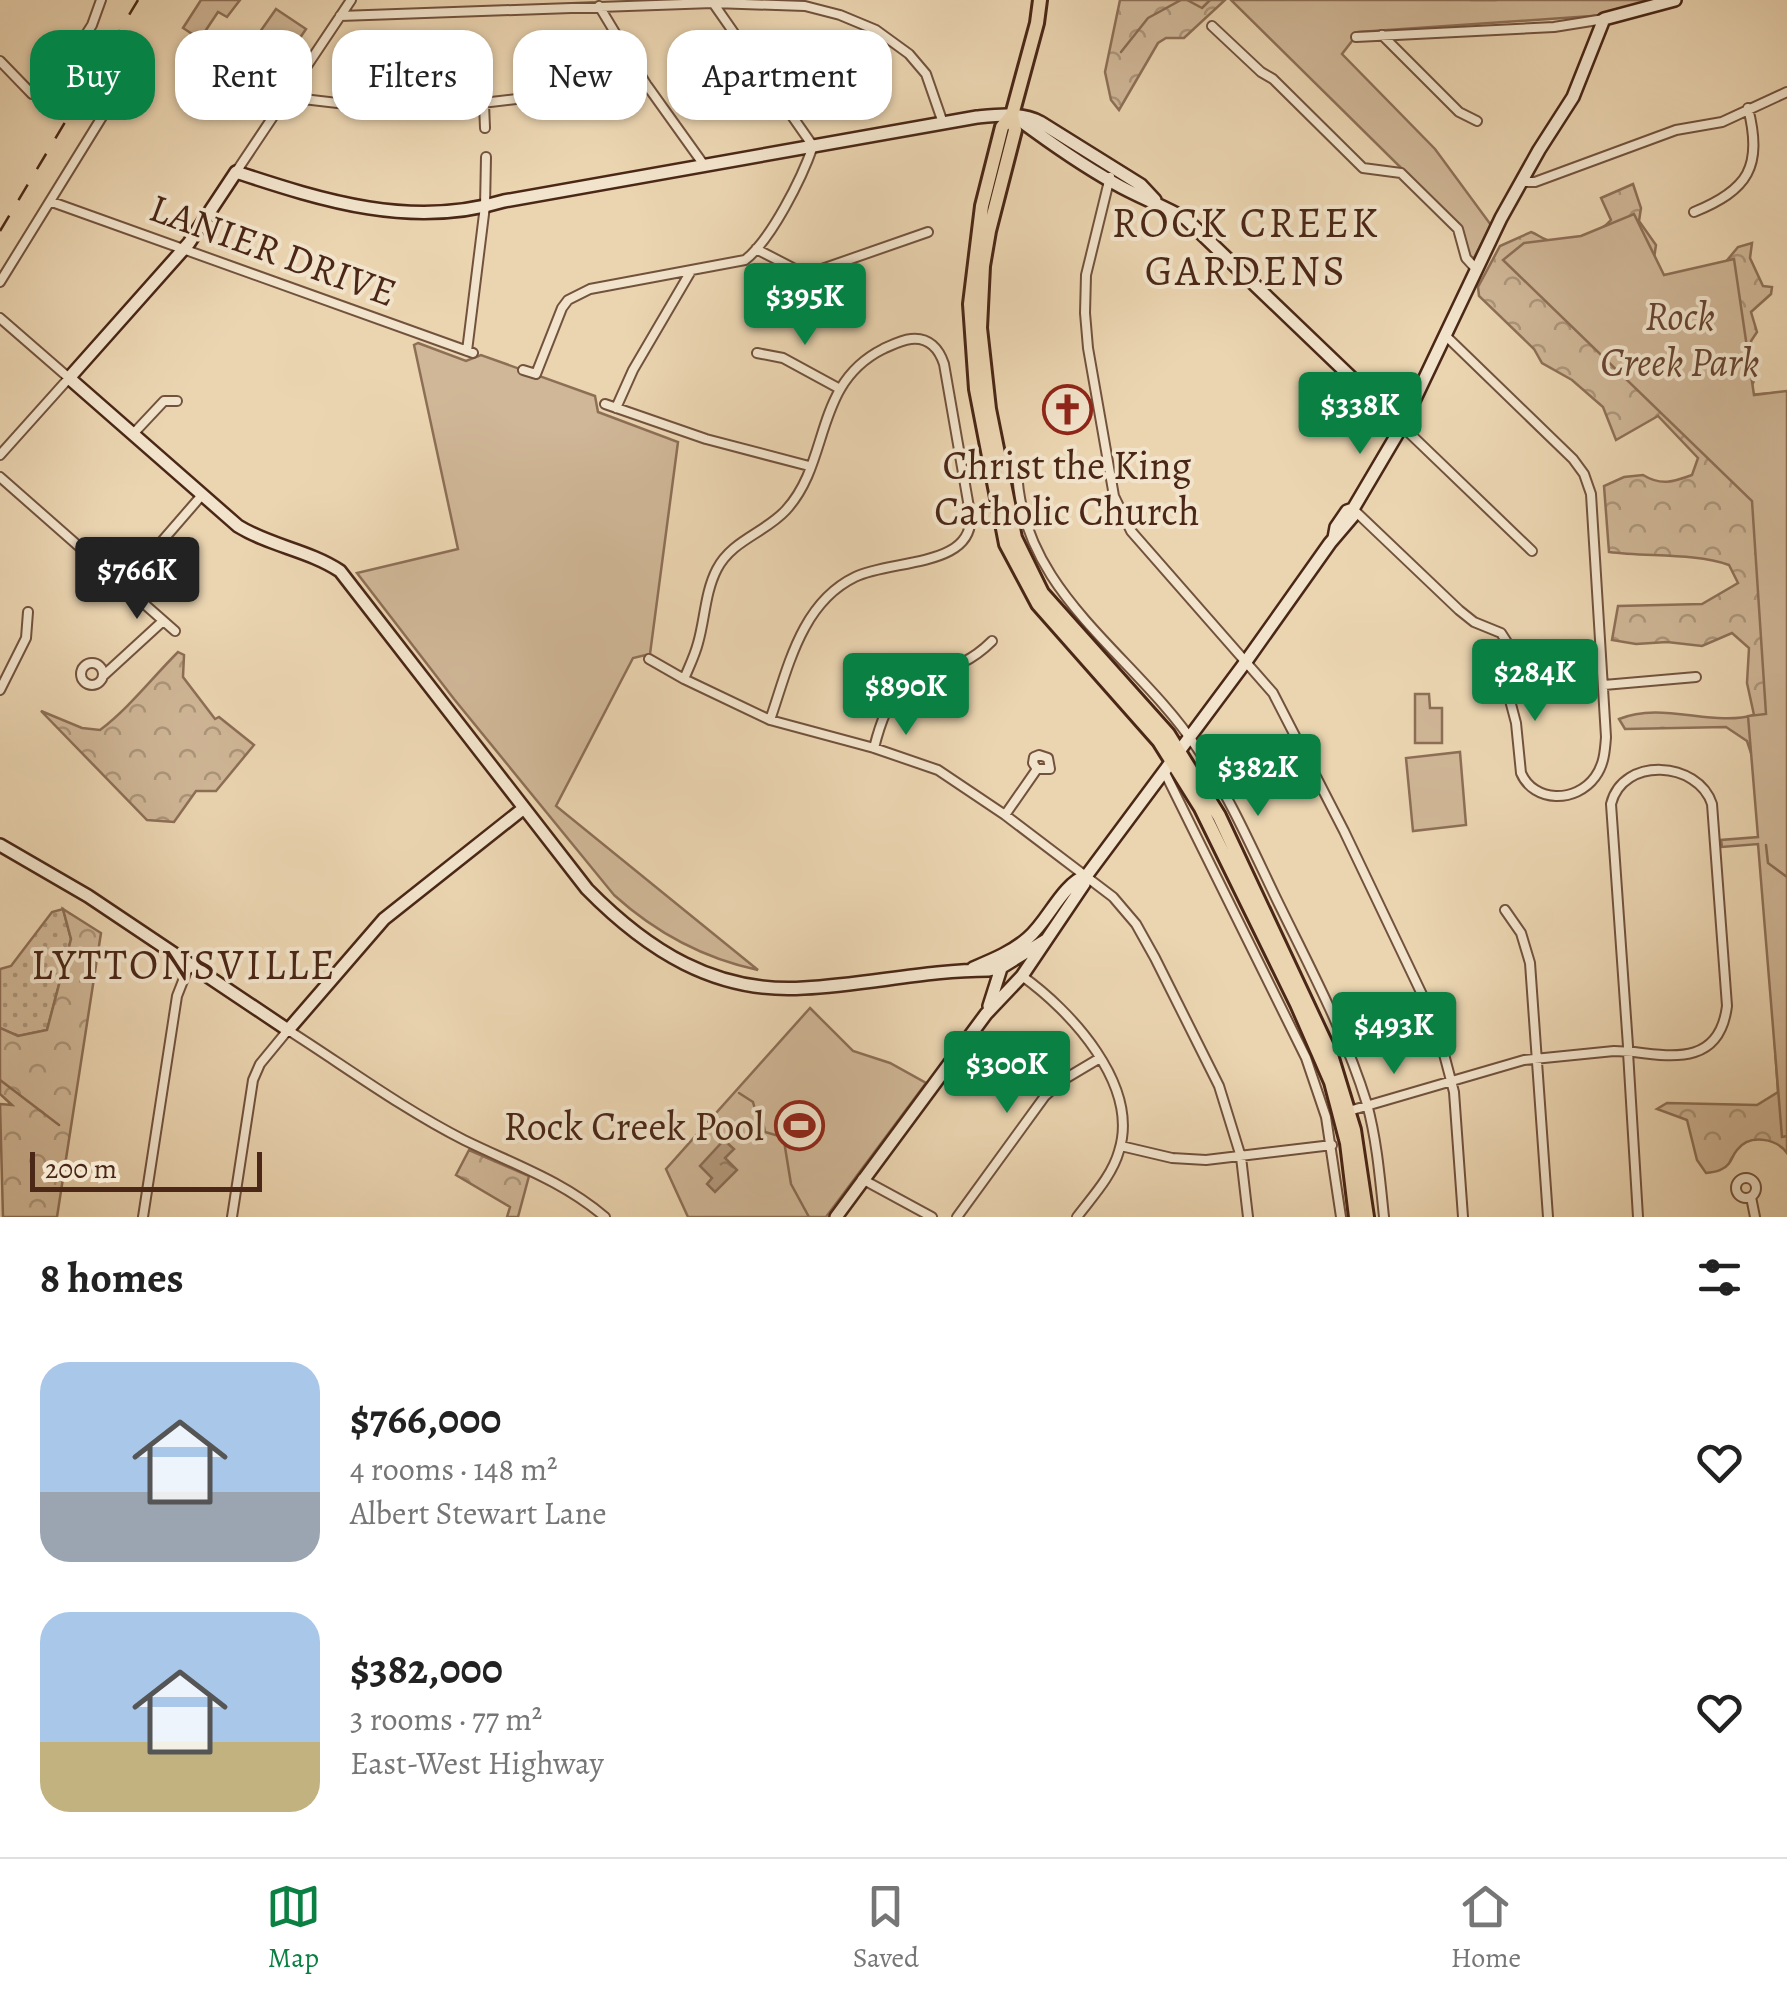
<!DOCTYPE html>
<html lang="en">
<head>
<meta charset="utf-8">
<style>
	body { margin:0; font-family:Alegreya,serif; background:#f2f2f2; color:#222; height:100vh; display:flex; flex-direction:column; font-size:38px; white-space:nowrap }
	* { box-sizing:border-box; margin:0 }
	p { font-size:32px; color:#767676 }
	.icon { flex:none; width:55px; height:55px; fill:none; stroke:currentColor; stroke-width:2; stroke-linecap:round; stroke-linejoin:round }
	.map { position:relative; height:1217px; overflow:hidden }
	.drawer { display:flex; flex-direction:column; background:#fff; flex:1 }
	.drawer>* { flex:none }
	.top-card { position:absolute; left:30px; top:30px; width:1000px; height:90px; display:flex; gap:20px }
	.scale { position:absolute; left:30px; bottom:25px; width:232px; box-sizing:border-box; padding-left:10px; border:5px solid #4a2716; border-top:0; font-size:28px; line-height:35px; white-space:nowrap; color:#4a2716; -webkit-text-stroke:8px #f2e4cc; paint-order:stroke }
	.price { position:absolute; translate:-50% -85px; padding:0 22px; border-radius:10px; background:#0b8043; color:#fff; font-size:32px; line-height:65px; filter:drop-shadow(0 2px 5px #0008) }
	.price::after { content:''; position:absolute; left:50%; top:60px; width:30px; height:22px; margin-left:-15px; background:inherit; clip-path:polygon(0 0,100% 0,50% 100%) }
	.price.selected { background:#222; color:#fff }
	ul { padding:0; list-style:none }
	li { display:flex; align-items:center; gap:30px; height:250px; padding:0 40px }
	li span { display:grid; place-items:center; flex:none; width:280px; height:200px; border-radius:30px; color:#555 }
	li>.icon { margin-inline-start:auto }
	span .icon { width:120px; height:120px; fill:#fffc; stroke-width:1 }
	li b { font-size:42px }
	h2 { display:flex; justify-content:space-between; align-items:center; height:120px; padding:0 40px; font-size:42px }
	.tag { padding:0 35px; border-radius:30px; background:#fff; box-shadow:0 2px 8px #0004; font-size:35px; line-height:90px }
	.tag.selected { background:#0b8043; color:#fff }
	.dock { display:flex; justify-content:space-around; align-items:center; height:140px; border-top:2px solid #e0e0e0; background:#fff; font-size:28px; color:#767676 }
	.dock a { display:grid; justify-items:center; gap:5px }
	.dock .selected { color:#0b8043 }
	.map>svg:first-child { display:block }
</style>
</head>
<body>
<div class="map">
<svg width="1787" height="1217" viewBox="0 0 1787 1217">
	<defs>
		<pattern id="grass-dots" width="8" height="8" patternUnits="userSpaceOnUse" patternTransform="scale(2.5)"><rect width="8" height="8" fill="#d0b797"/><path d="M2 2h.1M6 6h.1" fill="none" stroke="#ab957a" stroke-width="1.8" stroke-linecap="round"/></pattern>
		<pattern id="forest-crowns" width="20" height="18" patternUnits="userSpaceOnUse" patternTransform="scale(2.5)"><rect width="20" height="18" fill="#d0b797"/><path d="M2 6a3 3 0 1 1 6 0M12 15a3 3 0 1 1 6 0" fill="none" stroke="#ab957a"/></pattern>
		<pattern id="water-ripples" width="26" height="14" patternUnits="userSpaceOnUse" patternTransform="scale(2.5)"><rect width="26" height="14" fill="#b49a7c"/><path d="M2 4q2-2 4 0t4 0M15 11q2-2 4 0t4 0" fill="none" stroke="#947e65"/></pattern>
	</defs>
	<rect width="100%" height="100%" fill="#ebd5b1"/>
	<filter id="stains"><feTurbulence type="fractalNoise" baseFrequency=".002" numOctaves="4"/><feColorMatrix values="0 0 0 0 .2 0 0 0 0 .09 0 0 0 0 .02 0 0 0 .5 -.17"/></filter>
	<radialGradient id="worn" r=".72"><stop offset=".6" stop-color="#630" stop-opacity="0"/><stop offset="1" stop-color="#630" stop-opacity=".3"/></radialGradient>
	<!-- grass -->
	<path fill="url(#grass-dots)" stroke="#8d6f56" stroke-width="2.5" d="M63,909L71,939L47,1030L18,1036L0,1028V969L11,966L52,912Z"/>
	<!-- forest -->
	<path fill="url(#forest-crowns)" stroke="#8d6f56" stroke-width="2.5" d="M1120,0H1225L1184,38H1166L1158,43L1119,110L1111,100L1105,72Z
		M1633,184L1641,208L1639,221L1656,245L1651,278L1724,264L1738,247L1752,243L1750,258L1763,286L1772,287L1771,294L1751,312L1757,332L1751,341L1755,379L1747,395L1787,392V1153C1777,1139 1750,1133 1737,1150C1731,1157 1732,1164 1722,1169C1717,1172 1712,1172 1706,1173L1697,1160L1687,1120L1657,1109L1667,1103L1757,1105L1778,1092L1757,771L1747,741L1726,727L1625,729L1619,719C1662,701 1712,727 1754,715L1747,683L1749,648L1732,633L1702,646L1667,642L1636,644L1612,640L1618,606L1702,604L1738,583L1729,565C1695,553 1647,557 1609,552L1604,486L1624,477L1643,475C1661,486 1673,482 1692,475L1698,458L1658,416L1616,440L1603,407L1572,380L1542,363L1534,349L1479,296L1478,287L1500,246L1531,232C1537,234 1541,238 1547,240C1564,248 1600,233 1611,220L1601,198Z
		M178,652L184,655L183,677L215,719L219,717L254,745L216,791H196L174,822L147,820L41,711L82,728L100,730C129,708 152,678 178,652Z
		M63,909L101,933L57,1217H3L0,1104L12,1105L0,1094V1028L18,1036L47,1030L71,939Z
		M469,1150L529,1176L518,1217H507L510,1207L456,1175Z"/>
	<!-- park -->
	<path fill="#d0b797" stroke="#8d6f56" stroke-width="2.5" d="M201,0H240L227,17L218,12L200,39L183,28Z
		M1231,0H1656L1606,15L1359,32L1342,54L1435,149L1491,225L1474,258L1470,257L1462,228Z
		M276,9L306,29L278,70L248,49Z
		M1634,214L1664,275L1734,259L1754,395L1787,391V1136L1782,1137L1758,844L1722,847L1721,840L1758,837L1748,716L1766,714L1752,501L1503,260L1524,243L1581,236Z
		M418,343L466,361L481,355L595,396L598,412L678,442L650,654L633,658L556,806L758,970C702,958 656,933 614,895L454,699L357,573L458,549L414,345Z
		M1415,694H1429L1430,708H1442V743H1415Z
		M1460,752L1466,825L1413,831L1406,758Z
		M810,1008L853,1051L890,1063L926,1083L826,1217H688L666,1169Z"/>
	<!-- water -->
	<path fill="url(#water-ripples)" stroke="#8a6c53" stroke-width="2.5" d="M724,1140L734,1149L725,1158L737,1170L715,1192L707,1184L712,1178L700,1166Z"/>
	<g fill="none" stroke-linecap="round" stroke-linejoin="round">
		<!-- stream -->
		<path stroke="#8a6c53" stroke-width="2.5" d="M1187,0L1202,8L1210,0
			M1471,0H1496
			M1121,52L1148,18L1181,0
			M1766,845L1768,863L1787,877
			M0,1080L59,1125
			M739,1093L753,1102L756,1113L762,1117L765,1132L779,1136L784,1141L791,1184L809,1217"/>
		<defs>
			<path id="street" d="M599,6L646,84L704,165
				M340,16L713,3L805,6L840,15L876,30L909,54L926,74L943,123
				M1212,26L1261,72L1273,79L1363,168L1401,173L1458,229L1466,258L1477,270
				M1382,35L1459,112L1477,121
				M1356,37L1554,27L1604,19
				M0,61L32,94L43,95L50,91L92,25L101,0
				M286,97L389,109H431L646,84
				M484,104L485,128
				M236,172L351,0
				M1110,177L1086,275L1085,313L1088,348L1114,496L1131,531L1273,693L1344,831L1428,1007L1440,1039L1454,1092L1463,1217
				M1521,182H1535L1676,130L1722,122L1787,92
				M52,202L473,353
				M1694,212C1748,190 1763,167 1748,108
				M756,249L797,270H819L928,232
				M0,282L110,104L112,92
				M0,318L69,378L0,455
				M467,351L485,206L486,157
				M757,353L783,358L840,389
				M523,370L536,374L562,308L568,300L590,289L745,260C771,240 802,178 813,146L711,0
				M605,404L706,439L809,466
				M616,408L633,370L691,271
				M1402,426L1532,551
				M133,434L164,401H177
				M1017,467C1019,592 1134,653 1197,748C1228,794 1251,846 1275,896C1308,964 1345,1032 1367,1104C1377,1141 1380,1179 1384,1217
				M0,477L175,631
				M1353,509L1459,610L1474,622L1501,633L1510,647L1511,662L1507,689L1516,723L1521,773C1534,803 1576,803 1595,777C1604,765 1605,751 1606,737L1591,494L1584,474L1573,459L1446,336
				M124,585L202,495
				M649,659L684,679L770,720L874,748L938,770L1005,815L1113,897L1136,924L1155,958L1219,1086L1241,1157L1248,1217
				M81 674a11 11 0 1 1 22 0a11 11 0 1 1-22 0Z
				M103,676L163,621
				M684,679C689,667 695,655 698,643C705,619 705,592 717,569C732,540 765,533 786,510C831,461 813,384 883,349C892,345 901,340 911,339C929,337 939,349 944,364L970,513C977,568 891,559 855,577C801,603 788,668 770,720
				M1604,685L1696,677
				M0,690L26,638L28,612
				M874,748C900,643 937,696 992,641
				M1164,771L1306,1058L1326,1117L1341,1217
				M1005,815L1037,769H1050L1048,758L1039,755L1034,757L1033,763L1037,769
				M1505,910L1521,933L1530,963L1548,1217
				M1022,976C1070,1010 1140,1085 1119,1151C1112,1176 1092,1197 1077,1217
				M1349,1111L1524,1060L1614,1051L1634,1052C1678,1058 1720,1062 1727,1006L1712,804C1698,761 1623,756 1611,804L1628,1046V1052L1638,1217
				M1121,1146L1172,1158L1206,1160L1332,1145
				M1736 1188a10 10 0 1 1 20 0a10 10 0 1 1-20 0Z
				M862,1179L932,1217
				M1751,1197L1755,1217
				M143,1217L177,996L190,963
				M232,1217L253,1080L260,1064L288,1030C346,1067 403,1109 464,1140C515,1165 561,1180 605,1217
				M957,1217L1045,1096L1063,1080L1100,1058"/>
			<path id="secondary" d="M1014,116C1046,140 1080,164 1114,183C1138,197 1162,205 1186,219L1402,426
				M1334,538L1336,527L1347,511L1353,509
				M0,845L88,896L288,1030L384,919L524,808
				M1046,940L1002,967L989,970C927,970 866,985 804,988C715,994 647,950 587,889L340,571C308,550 270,546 238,526L69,378L189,243L236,172C324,201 412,229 504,201L977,117C997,115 1021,112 1040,122L1141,185L1155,200
				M973,968C992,960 1012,952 1028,938C1049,920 1061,885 1087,875
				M989,1006L1003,962
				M836,1217L986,1014L1022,976L1084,884L1087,875L1247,660L1330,543L1353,516V509L1402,426L1501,218L1539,150L1573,97L1604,19L1675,0"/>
			<path id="primary" d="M1040,0L1037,23L1012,115L1015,130L989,231L983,266L980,328L989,409L1015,538L1042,593L1168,734L1219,816L1331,1055L1354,1130L1367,1217
				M1012,115L1002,127L982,206L970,304L976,389L1006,544L1038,604L1159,741L1201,808L1297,1004L1331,1082L1347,1143L1356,1217"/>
		</defs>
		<!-- street casing -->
		<use href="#street" stroke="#72523d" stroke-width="12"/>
		<!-- secondary casing -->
		<use href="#secondary" stroke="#4a2716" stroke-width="16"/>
		<!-- primary casing -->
		<use href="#primary" stroke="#4a2716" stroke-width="18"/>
		<!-- street -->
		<use href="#street" stroke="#f2e4cc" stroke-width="8"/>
		<!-- secondary -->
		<use href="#secondary" stroke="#f2e4cc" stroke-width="11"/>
		<!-- primary -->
		<use href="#primary" stroke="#ebd5b1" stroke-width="12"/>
		<!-- rail -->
		<path stroke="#4a2716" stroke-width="2.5" stroke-dasharray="18 18" stroke-linecap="butt" d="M0,231L138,0"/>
		<defs>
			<path id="street-bridge" d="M84,49L112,92"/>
		</defs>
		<!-- street-bridge casing -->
		<use href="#street-bridge" stroke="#72523d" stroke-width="12" stroke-linecap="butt"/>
		<!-- street-bridge -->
		<use href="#street-bridge" stroke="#f2e4cc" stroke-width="8"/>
	</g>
	<!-- icons -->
	<defs>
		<symbol id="church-ring" viewBox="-11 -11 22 22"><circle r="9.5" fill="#f2e4cc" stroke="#8f2418" stroke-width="1.5"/><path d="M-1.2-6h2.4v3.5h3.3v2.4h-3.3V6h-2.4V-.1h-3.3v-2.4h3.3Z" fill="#8f2418"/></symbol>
		<symbol id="stadium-ring" viewBox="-11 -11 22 22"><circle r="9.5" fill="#f2e4cc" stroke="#8f2418" stroke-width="1.5"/><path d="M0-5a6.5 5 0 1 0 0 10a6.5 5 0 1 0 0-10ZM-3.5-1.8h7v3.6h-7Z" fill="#8f2418"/></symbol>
	</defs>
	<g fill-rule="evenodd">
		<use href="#church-ring" x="1040" y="382" width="55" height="55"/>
		<use href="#stadium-ring" x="772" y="1098" width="55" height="55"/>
	</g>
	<g text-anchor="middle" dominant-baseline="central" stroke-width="8" stroke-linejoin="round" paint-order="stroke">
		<!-- street labels -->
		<g font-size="40" fill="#4a2716" stroke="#f2e4cc">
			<text transform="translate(273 250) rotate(20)">LANIER DRIVE</text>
		</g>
		<!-- park labels -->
		<g font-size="40" font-style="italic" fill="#654430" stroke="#f2e4cc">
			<text x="1680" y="316">Rock<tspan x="1680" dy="46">Creek Park</tspan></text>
		</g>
		<!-- poi labels -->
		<g font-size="40" fill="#4a2716" stroke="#f2e4cc">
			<text x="1067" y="465">Christ the King<tspan x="1067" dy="46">Catholic Church</tspan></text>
			<text x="764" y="1126" text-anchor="end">Rock Creek Pool</text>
		</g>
		<!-- neighbourhood labels -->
		<g font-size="42" letter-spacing="2.5" fill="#4a2716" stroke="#f2e4cc">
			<text x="1246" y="222">ROCK CREEK<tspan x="1246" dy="48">GARDENS</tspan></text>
			<text x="184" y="964">LYTTONSVILLE</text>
		</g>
	</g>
	<rect width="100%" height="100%" filter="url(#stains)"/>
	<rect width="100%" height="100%" fill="url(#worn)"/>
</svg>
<div class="scale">200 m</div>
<b class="price" style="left:805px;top:348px">$395K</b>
<b class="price" style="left:1360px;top:457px">$338K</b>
<b class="price selected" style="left:137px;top:622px">$766K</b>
<b class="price" style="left:1535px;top:724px">$284K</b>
<b class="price" style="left:906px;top:738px">$890K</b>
<b class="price" style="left:1258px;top:819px">$382K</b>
<b class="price" style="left:1394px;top:1077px">$493K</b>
<b class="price" style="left:1007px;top:1116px">$300K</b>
<div class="top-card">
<a class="tag selected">Buy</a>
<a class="tag">Rent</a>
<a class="tag">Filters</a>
<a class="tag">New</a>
<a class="tag">Apartment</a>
</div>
</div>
<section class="drawer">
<h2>8 homes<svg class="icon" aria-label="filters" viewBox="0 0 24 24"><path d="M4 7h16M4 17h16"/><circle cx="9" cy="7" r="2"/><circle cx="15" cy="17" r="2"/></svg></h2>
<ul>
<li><span style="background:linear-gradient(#a9c7e8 65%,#9aa5b1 0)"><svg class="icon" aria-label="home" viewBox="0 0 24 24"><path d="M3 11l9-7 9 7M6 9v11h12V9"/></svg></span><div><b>$766,000</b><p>4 rooms · 148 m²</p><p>Albert Stewart Lane</p></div><svg class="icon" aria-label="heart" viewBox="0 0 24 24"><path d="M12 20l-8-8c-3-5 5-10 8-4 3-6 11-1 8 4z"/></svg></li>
<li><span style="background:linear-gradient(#a9c7e8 65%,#c2b280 0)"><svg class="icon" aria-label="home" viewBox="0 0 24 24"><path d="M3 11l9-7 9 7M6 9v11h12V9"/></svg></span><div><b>$382,000</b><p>3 rooms · 77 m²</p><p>East-West Highway</p></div><svg class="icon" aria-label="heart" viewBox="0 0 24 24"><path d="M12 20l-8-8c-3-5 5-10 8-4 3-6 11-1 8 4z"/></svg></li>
</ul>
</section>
<nav class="dock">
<a class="selected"><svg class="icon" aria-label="map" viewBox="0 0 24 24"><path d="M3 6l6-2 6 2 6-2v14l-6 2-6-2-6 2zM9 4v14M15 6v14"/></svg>Map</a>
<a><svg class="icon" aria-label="saved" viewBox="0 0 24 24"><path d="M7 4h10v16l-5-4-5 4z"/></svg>Saved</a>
<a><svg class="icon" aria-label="home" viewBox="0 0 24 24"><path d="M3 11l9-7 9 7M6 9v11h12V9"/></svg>Home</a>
</nav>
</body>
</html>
